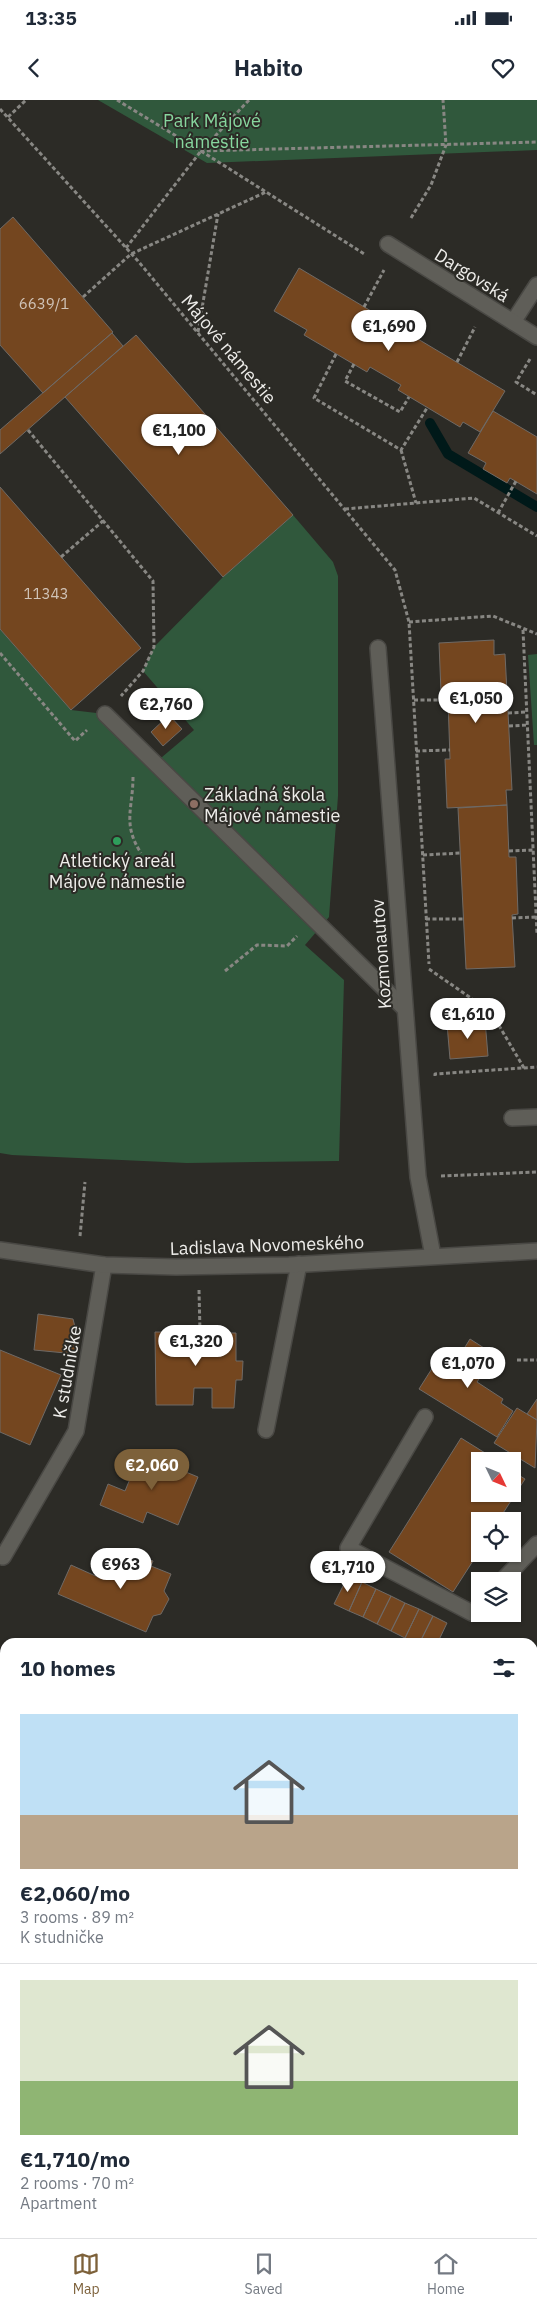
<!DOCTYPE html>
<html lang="en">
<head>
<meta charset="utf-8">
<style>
	body { margin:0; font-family:"IBM Plex Sans",sans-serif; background:#f2f2f3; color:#1f2937; height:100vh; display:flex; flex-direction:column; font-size:19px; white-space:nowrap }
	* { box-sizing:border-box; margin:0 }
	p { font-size:16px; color:#747a83 }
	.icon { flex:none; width:28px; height:28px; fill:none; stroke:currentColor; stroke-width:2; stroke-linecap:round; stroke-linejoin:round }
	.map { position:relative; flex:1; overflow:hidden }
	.drawer { position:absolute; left:0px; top:1538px; width:538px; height:601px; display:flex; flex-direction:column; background:#fff; border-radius:15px 15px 0 0; box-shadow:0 1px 4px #0004 }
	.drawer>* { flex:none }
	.needle { width:32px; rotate:133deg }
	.fabs { position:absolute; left:471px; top:1352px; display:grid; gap:10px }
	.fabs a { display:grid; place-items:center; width:50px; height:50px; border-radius:0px; background:#fff; box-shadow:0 1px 4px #0004; font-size:25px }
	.price { position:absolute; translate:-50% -42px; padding:0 11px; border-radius:18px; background:#fff; color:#222; font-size:16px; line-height:32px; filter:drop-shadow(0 1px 2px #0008) }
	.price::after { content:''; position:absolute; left:50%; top:30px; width:15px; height:11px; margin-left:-8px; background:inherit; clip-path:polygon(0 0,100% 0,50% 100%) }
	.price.active { background:#7d613a; color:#fff }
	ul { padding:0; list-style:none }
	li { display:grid; align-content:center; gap:10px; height:265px; padding:0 20px }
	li+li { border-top:1px solid #e0e1e3 }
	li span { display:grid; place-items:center; height:155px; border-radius:0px; color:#555 }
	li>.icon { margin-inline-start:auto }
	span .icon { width:90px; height:90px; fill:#fffc; stroke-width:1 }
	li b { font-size:21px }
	h2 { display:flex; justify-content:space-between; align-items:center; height:60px; padding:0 20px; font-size:21px }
	.status { display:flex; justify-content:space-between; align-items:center; height:35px; padding:0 25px; background:#fff; direction:ltr }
	.status svg { height:14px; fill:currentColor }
	header { display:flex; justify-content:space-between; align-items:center; height:65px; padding:0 20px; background:#fff; font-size:22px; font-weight:800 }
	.dock { display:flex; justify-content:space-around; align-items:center; height:70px; border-top:1px solid #e0e1e3; background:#fff; font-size:14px; color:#747a83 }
	.dock a { display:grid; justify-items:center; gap:2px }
	.dock .active { color:#7d613a }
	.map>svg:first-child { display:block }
</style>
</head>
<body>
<div class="status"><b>13:35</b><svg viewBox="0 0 49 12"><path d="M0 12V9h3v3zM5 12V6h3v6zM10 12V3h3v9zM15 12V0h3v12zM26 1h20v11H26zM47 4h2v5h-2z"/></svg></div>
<header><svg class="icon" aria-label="back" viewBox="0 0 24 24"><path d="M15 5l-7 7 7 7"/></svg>Habito<svg class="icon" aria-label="heart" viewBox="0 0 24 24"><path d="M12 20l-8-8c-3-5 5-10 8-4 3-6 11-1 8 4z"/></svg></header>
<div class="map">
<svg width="537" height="2138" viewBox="0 0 537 2138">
	<rect width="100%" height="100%" fill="#2c2b26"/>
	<!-- green -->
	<path fill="#30583c" d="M98,0H537V50L207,63Z
		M293,415L333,462L338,476V696L329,817L305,845L344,880L339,1061L187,1063L12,1055L0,1053V529L71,610L105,614L155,663L194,630L143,571L154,547L223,477Z
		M537,554V645H534L528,555Z"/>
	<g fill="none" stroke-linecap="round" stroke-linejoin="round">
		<!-- stream -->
		<path stroke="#001919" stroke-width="10" d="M430,323L448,354L537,407
			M532,1573L537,1567
			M349,2134V2138"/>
	</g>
	<!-- building -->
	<path fill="#74461f" stroke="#6f6a66" d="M13,117L113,232L43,293L0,245V129Z
		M299,168L505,291L480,332L463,322L460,327L398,290L401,285L370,267L367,272L304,235L307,230L274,211Z
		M112,233L123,246L0,354V330Z
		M136,235L293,415L223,477L65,297Z
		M493,311L537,337V394L510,378L507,383L483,369L486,363L468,353Z
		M0,387L141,548L71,610L0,529Z
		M494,540V555L505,554L512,690H506L507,705L447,708L445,659H450L448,600L447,592H441L439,543Z
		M169,615L182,629L163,646L151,632Z
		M507,705L509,757H516L518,814L512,815L515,867L466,869L458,708Z
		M485,920L488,956L450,959L447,924Z
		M38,1214L73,1219L77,1235L76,1254L34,1250Z
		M155,1232L236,1233V1261H243L242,1280H236L234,1308H212V1288H194L193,1305H156Z
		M470,1239L495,1255L477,1282L503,1299L501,1303L513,1311L497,1337L419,1289L438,1259L452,1268Z
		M0,1250L61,1275L30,1345L0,1332Z
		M537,1299V1320L527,1314Z
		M517,1308L537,1320L535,1368L494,1343Z
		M461,1338L498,1361H480V1394H512V1371L525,1379L498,1421H480V1450L453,1492L389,1452Z
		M137,1352L198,1377L178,1425L147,1412L143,1423L100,1405L108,1384L125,1391L132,1374L128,1373Z
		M112,1449L133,1458L135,1454L153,1461L151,1466L171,1474L164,1491L169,1499L161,1514L153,1516L146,1532L58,1494L71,1465L100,1478Z
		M348,1476L362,1482L349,1511L334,1504Z
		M362,1482L376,1489L363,1517L349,1511Z
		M376,1489L391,1496L377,1524L363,1517Z
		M391,1496L405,1503L391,1531L377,1524Z
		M405,1503L419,1509L405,1538L391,1531Z
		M419,1509L433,1516L420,1542H415L405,1538Z
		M433,1516L447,1523L438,1542H420Z
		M203,2134H285V2138H203Z"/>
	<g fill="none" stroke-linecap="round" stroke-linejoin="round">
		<defs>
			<path id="lane" d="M513,222L537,185
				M105,614L403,907
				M512,1018L537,1017
				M425,1317L348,1448L472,1513L480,1505
				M266,1330L299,1164
				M502,1481L537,1444
				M532,1911L537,1910"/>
			<path id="street" d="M388,144L537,237
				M378,548L418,1077L433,1156
				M3,1457L76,1331L104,1165
				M532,1794L537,1784
				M532,2119L537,2120
				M482,2138L483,2134"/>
			<path id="secondary" d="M0,1150L104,1165L176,1167L289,1165L537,1151"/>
		</defs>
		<!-- lane casing -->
		<use href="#lane" stroke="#494844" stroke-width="18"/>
		<!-- street casing -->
		<use href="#street" stroke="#494844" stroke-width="18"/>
		<!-- secondary casing -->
		<use href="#secondary" stroke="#494844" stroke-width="18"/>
		<!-- path -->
		<path stroke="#888783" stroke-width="3" stroke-dasharray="4 2.5" stroke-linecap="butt" d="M117,0L201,51L537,42
			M0,9L138,161L395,470L409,522L429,864
			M8,17L26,0
			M201,51L366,155
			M411,118L431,85L446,45L443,0
			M126,148L201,51L249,0
			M83,197L131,154L266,92
			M364,207L384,170
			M198,232L218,114
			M336,254L314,298L401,350L427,308
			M530,259L516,282L537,295
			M457,262L475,227
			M354,264L345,281L400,312L409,297
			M28,330L153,481L154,547L143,571L121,596
			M401,350L416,403
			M345,409L474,398L537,436
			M498,413L516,381
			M61,457L103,421
			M409,522L493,516L537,534
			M523,530L537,834
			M0,553L75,641L87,630
			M414,600H448
			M508,613L527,612
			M509,626L527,625
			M416,651L450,650
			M133,677C133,708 122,724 141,753
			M509,751L533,750
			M423,755L461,753
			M512,818L536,817
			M426,819H464
			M429,869L491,912L524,968
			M225,871L257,845L287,846L297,836
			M435,976V974L537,967
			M441,1076L537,1072
			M80,1136L85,1082
			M199,1190L200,1232
			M517,1260H537
			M292,2134V2138"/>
		<!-- lane -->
		<use href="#lane" stroke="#5f5e58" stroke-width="15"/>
		<!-- street -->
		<use href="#street" stroke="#5f5e58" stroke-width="15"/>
		<!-- secondary -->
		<use href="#secondary" stroke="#5f5e58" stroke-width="15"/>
	</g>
	<!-- markers -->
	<circle fill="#8d6e63" stroke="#2c2b26" stroke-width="2" cx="194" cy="704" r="5"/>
	<circle fill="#2e9e5b" stroke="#2c2b26" stroke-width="2" cx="117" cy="741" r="5"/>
	<g text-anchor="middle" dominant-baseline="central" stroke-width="4" stroke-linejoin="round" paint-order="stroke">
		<!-- number labels -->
		<g font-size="15" fill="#d0c3b7">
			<text x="44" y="203">6639/1</text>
			<text x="46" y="493">11343</text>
		</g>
		<!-- park labels -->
		<g font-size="18" fill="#87d69e" stroke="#2c2b26">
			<text x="212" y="20">Park Májové<tspan x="212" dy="21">námestie</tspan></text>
		</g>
		<!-- street labels -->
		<g font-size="18" fill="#eeedea" stroke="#2c2b26">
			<text transform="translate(472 175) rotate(32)">Dargovská</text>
			<text transform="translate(229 249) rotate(50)">Májové námestie</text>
			<text transform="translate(381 854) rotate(-94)">Kozmonautov</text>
			<text transform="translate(267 1145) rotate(-2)">Ladislava Novomeského</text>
			<text transform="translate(67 1272) rotate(-80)">K studničke</text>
		</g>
		<!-- poi labels -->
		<g font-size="18" fill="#eeedea" stroke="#2c2b26" text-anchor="start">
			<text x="204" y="694">Základná škola<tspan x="204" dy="21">Májové námestie</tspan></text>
			<text x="117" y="760" text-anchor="middle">Atletický areál<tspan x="117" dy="21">Májové námestie</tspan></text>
		</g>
	</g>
</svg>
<div class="fabs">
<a><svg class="needle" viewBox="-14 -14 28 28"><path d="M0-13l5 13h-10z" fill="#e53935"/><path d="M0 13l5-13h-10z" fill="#747a83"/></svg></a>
<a><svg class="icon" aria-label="locate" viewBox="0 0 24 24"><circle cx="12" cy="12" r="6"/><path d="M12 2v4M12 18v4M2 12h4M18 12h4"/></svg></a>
<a><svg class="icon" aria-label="layers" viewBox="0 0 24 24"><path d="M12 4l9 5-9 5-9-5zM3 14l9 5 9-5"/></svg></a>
</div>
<b class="price" style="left:389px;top:252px">€1,690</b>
<b class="price" style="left:179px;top:356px">€1,100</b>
<b class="price" style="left:476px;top:624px">€1,050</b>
<b class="price" style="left:166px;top:630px">€2,760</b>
<b class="price" style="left:468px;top:940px">€1,610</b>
<b class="price" style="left:196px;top:1267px">€1,320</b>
<b class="price" style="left:468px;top:1289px">€1,070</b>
<b class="price active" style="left:152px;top:1391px">€2,060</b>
<b class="price" style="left:121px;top:1490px">€963</b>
<b class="price" style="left:348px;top:1493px">€1,710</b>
<section class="drawer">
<h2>10 homes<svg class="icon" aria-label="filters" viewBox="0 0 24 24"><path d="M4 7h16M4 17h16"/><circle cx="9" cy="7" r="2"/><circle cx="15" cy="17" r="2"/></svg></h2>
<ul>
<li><span style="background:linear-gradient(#bfe0f5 65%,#b9a48a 0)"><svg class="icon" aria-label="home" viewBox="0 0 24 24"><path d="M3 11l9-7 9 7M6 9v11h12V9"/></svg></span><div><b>€2,060/mo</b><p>3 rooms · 89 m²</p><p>K studničke</p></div></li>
<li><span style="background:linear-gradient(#dfe7d0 65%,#8fb573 0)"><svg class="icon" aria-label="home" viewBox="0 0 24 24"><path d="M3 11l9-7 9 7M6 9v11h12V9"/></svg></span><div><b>€1,710/mo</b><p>2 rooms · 70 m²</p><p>Apartment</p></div></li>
</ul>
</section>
</div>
<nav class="dock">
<a class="active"><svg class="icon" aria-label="map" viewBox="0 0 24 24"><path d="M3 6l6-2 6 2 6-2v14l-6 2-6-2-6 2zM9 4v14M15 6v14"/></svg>Map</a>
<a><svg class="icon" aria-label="saved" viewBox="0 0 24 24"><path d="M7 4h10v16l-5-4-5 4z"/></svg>Saved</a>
<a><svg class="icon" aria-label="home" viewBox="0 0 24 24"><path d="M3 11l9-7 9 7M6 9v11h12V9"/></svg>Home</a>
</nav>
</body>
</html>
